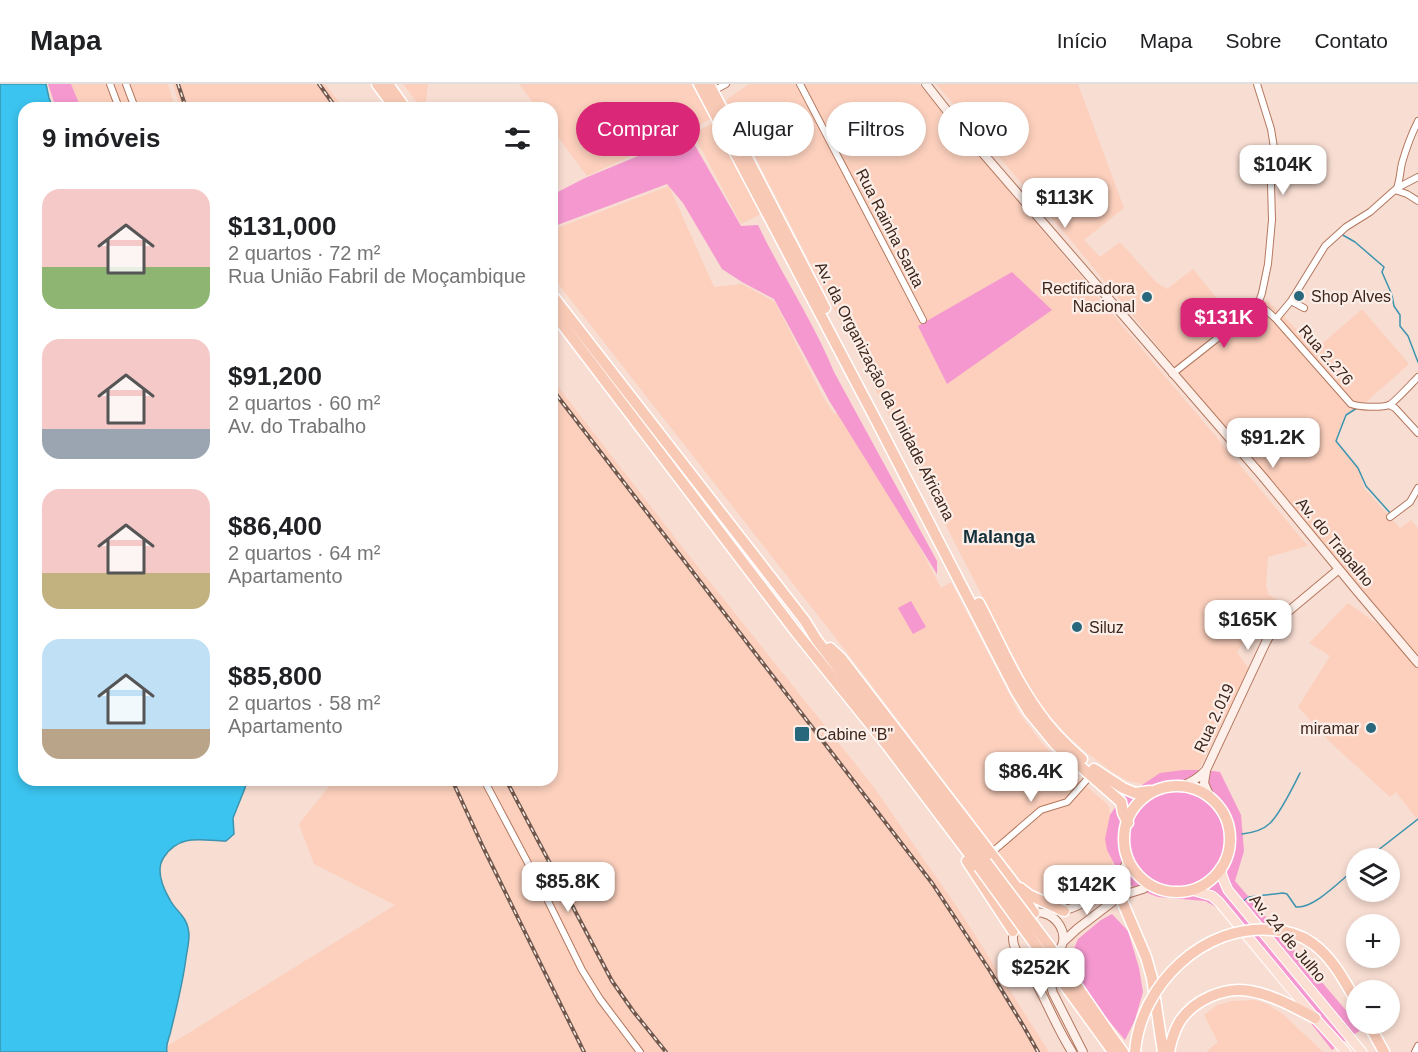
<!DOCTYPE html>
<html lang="pt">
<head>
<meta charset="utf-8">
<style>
	body { margin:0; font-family:Helvetica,sans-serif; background:#f2f2f2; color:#202124; height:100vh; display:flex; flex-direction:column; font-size:22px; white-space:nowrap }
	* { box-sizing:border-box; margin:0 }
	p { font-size:20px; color:#757577 }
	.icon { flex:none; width:33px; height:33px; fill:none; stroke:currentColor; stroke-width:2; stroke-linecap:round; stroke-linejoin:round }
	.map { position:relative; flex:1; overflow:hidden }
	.drawer { position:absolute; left:18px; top:18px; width:540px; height:684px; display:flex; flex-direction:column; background:#fff; border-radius:18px; box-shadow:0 3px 9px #0003 }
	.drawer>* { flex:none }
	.top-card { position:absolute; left:576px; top:18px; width:570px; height:54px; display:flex; gap:12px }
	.tools { position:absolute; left:1346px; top:764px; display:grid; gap:12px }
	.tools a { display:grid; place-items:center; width:54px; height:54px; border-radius:50%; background:#fff; box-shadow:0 3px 9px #0003; font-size:30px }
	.price { position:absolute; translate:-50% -51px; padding:0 14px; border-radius:12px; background:#fff; color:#222; font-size:20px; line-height:39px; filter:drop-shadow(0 2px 3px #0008) }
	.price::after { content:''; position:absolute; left:50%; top:36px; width:18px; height:14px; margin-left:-9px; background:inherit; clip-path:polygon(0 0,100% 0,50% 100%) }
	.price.selected { background:#db2777; color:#fff }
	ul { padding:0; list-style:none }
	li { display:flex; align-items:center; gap:18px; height:150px; padding:0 24px }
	li span { display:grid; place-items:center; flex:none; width:168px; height:120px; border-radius:18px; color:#555 }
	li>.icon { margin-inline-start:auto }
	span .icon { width:72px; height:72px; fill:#fffc; stroke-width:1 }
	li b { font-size:26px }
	h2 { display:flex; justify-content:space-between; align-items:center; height:72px; padding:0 24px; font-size:26px }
	.chip { padding:0 21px; border-radius:27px; background:#fff; box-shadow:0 3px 9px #0003; font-size:21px; line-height:54px }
	.chip.selected { background:#db2777; color:#fff }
	header { display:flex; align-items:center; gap:36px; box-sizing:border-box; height:84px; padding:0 30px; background:#fff; border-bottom:2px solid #e0e0e0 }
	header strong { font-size:28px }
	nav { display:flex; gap:33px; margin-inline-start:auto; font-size:21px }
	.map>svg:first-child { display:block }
</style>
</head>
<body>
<header>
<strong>Mapa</strong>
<nav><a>Início</a><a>Mapa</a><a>Sobre</a><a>Contato</a></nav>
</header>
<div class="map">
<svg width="1418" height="968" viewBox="0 0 1418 968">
	<rect width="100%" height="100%" fill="#f8ddd2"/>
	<!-- built -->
	<path fill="#fcd0bd" d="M71,0H168L175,24H81Z
		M173,0H325L344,24H180Z
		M403,0H428L425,24H421Z
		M519,0H691L711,35L587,92L552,45V24H537Z
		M749,0H919L1308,462L1268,473L1266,501L1269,511L1286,521L1248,551L1237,568L1249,585L1196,691L1142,700L1128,697L1112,688L1086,668L1067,651L1037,618L726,16Z
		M936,0H1078L1124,124L1084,156L1100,173L1120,158L1156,198L1167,205L1193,185L1234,236L1266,216L1280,228L1315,266L1362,225L1409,280L1364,320L1345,330L1335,357L1358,384L1364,404L1400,444L1411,436L1418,444V573L1350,497L1074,160Z
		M714,39L761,130L741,140L693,49Z
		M669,102L714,203L742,200L775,218L823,313L834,330L842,326L912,448L941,504L951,498L1019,629L1042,659L1064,683L1108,721L1118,754L1109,795L1083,814L1065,820L1049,816L1037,810L1021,798L845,566L552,192V146Z
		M552,295L690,473L873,702L959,826L1049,968H167L166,963L395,821L314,780L299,740L334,696H552Z
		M1348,519L1391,550L1418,582V733L1416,734L1396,708L1390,713L1331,659L1298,623L1330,572L1309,559Z
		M1255,916L1267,920L1284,931L1323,968H1206L1218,958L1204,931L1217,921L1232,917Z"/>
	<!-- green -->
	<path fill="#f598d0" d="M48,0H71L81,24H56Z
		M689,51L741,142L758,141C782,191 813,237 834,288L937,477V490L830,318L774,215L742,198L722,185L683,119L667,100L552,143V111L585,94Z
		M1012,188L1052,226L947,300L918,242Z
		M911,517L926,543L913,550L898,524Z
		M1183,686H1205L1220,688L1241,731L1244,767L1235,797L1362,945L1332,966L1222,826L1205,817L1158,813L1134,804L1119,789L1107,766L1105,755L1110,731L1121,715L1160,689Z
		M1052,787L1066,791L1060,813L1046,809Z
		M1112,830L1128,847L1139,884L1143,908L1135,936L1125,956L1098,924L1084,912L1072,885L1073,867L1078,855L1101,836Z"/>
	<!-- water -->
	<path fill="#3bc4ef" stroke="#3c94af" stroke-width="1.5" d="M0,0H46L49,14L53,24H24V696H246L245,704L233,734L234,750L226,757C202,757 180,749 164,773C155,786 163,804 170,816C177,829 188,832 189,851C189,859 187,867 186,874C183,898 177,922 171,946C170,953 165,960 167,968H0Z"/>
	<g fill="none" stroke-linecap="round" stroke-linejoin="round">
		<!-- stream -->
		<path stroke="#3c94af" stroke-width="1.5" d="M1341,150L1355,158L1384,183L1382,188L1392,211L1394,222L1400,231V242L1408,252L1418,278
			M1357,324L1346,331L1336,357L1358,384L1366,402L1391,430
			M1242,750C1250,749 1263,746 1269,740C1279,732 1294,701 1300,689
			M1368,774L1418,735
			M1243,817L1249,813L1283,809L1287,810L1296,823C1314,825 1342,795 1356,784"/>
		<defs>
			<path id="street" d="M110,0L119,24
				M126,0L135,24
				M800,0L923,236
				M711,8L726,0
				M1397,104C1400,96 1400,88 1402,79C1406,65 1411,51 1418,37
				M1395,106L1407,110L1418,117
				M1291,217L1304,224
				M1257,223L1262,209L1268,180L1272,136L1271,100L1275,70L1271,45L1257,0
				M1276,235L1291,217L1325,162L1346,143L1370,128L1397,104L1418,93
				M1172,290L1257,223L1266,226L1276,235L1351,320C1359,323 1381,324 1389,321C1394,319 1413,298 1418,293
				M1389,321L1395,324L1418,349
				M1390,433L1410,418L1418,404
				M484,696L547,815L582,886L600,915L640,968
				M990,770L1041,726L1067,718L1091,691
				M1415,968L1418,962"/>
			<path id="secondary" d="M926,0L955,37L1263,393L1357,507L1418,579
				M1206,687L1204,699L1211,715
				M1182,702C1192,698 1199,694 1206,686L1266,558L1276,540L1284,531L1339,485
				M1059,827C1076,826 1107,806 1118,793C1122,788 1125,782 1128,776
				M1034,829C1037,829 1040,828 1043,829C1057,832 1067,848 1062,861C1059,868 1054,875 1046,877C1014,889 997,839 1034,829Z
				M1064,857L1077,845L1120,812L1143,805L1150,800
				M1023,876C1042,905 1053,938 1072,968
				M1053,883L1050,899L1053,909L1083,968"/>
			<path id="primary" d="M1220,784L1224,797L1228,806L1362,968
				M1192,806L1212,812L1219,818L1315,934L1346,968"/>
			<path id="highway" d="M377,0L395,24
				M388,0L405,24
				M699,0L877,338L1016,607L1029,628L1056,661L1121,718L1123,729L1128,739
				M709,0L825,224
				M552,211L805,537L816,555L986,778
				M552,227L796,548L887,661L979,783
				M979,519C998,555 1014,594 1038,627C1050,645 1066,661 1082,675
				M830,564L841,574L1013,798L1034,829
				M1094,685L1123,704L1135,709L1150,707
				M1124 755a53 53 0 1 1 106 0a53 53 0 1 1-106 0Z
				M967,777L1013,847
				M1020,804L1029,811L1064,827
				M1120,812L1146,873L1152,894L1163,968
				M1368,939L1384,968
				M1112,953L1123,968
				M1106,958L1113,968
				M1169,968C1171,957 1174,947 1180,937C1194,916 1225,902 1250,907C1273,911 1294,923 1315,934"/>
		</defs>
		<!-- street casing -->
		<use href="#street" stroke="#b4785f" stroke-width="8"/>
		<!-- secondary casing -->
		<use href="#secondary" stroke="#b4785f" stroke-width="10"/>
		<!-- primary casing -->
		<use href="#primary" stroke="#fff" stroke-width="11"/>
		<!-- highway casing -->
		<use href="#highway" stroke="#fff" stroke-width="13"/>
		<!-- street -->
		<use href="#street" stroke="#fff" stroke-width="6"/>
		<!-- secondary -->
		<use href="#secondary" stroke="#fdefe9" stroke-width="8"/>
		<!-- primary -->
		<use href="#primary" stroke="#fbdfd3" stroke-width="9"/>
		<!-- highway -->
		<use href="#highway" stroke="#f8cab6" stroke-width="10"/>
		<defs>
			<path id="rail" d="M178,0L186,24
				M319,0L336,24
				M552,305L932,799L990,887L1024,943L1038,968
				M452,696L483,763L584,968
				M506,696L612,897L633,927L666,968"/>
		</defs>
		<!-- rail casing -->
		<use href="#rail" stroke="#71584d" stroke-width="4"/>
		<!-- rail -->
		<use href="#rail" stroke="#fbeee8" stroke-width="1.5" stroke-dasharray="4.5" stroke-linecap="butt"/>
		<defs>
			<path id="highway-bridge" d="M986,778L1050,863L1112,953
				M979,783L1106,958
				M1135,968C1140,901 1204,839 1273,846C1286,847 1301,851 1312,859C1332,873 1344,896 1356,917"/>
		</defs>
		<!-- highway-bridge casing -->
		<use href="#highway-bridge" stroke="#fff" stroke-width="13" stroke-linecap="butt"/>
		<!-- highway-bridge -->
		<use href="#highway-bridge" stroke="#f8cab6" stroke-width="10"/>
	</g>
	<!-- markers -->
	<g fill="#28677c" stroke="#fbeee8" stroke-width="2">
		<circle cx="1299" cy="212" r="6"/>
		<circle cx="1147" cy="213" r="6"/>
		<circle cx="1077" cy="543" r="6"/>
		<circle cx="1371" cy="644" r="6"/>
		<rect x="794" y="642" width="16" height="16" rx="3"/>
	</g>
	<g text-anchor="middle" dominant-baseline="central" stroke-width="4.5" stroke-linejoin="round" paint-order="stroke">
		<!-- street labels -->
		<g font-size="16" fill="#3d251a" stroke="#fbeee8">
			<text transform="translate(890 144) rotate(63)">Rua Rainha Santa</text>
			<text transform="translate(1326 271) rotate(49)">Rua 2.276</text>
			<text transform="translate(885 307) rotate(63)">Av. da Organização da Unidade Africana</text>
			<text transform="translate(1335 458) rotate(50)">Av. do Trabalho</text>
			<text transform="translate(1214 634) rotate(-65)">Rua 2.019</text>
			<text transform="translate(1288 854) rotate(50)">Av. 24 de Julho</text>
		</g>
		<!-- poi labels -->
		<g font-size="16" fill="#3d251a" stroke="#fbeee8" text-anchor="start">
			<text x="1135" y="204" text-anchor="end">Rectificadora<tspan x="1135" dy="18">Nacional</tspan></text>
			<text x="1311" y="212">Shop Alves</text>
			<text x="1089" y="543">Siluz</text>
			<text x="1359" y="644" text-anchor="end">miramar</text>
			<text x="816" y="650">Cabine "B"</text>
		</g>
		<!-- neighbourhood labels -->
		<g font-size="18" font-weight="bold" fill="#14313c" stroke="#fbeee8">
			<text x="999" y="453">Malanga</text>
		</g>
	</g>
</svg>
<div class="tools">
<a><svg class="icon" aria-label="layers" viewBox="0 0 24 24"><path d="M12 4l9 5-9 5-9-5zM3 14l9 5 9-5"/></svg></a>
<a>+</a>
<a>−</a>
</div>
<b class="price" style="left:1283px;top:112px">$104K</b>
<b class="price" style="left:1065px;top:145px">$113K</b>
<b class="price selected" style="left:1224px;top:265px">$131K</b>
<b class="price" style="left:1273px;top:385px">$91.2K</b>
<b class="price" style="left:1248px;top:567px">$165K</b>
<b class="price" style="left:1031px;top:719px">$86.4K</b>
<b class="price" style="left:568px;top:829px">$85.8K</b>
<b class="price" style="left:1087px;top:832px">$142K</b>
<b class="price" style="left:1041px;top:915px">$252K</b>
<div class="top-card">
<a class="chip selected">Comprar</a>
<a class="chip">Alugar</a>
<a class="chip">Filtros</a>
<a class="chip">Novo</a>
</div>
<section class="drawer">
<h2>9 imóveis<svg class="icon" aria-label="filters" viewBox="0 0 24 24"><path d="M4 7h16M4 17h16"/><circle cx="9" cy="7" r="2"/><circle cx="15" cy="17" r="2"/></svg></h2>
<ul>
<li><span style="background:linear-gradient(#f6c9c9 65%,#8fb573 0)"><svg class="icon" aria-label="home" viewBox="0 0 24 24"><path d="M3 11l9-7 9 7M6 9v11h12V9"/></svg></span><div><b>$131,000</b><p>2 quartos · 72 m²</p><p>Rua União Fabril de Moçambique</p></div></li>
<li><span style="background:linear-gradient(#f6c9c9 75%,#9aa5b1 0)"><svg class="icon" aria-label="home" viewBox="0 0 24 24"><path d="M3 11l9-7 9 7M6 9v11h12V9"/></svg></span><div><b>$91,200</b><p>2 quartos · 60 m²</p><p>Av. do Trabalho</p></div></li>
<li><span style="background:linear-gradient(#f6c9c9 70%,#c2b280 0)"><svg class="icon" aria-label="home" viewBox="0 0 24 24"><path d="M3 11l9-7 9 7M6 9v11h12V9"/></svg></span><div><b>$86,400</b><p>2 quartos · 64 m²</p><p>Apartamento</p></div></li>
<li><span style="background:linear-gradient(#bfe0f5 75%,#b9a48a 0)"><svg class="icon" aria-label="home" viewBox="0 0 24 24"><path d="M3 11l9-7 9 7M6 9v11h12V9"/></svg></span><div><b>$85,800</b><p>2 quartos · 58 m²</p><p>Apartamento</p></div></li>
</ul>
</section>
</div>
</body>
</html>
